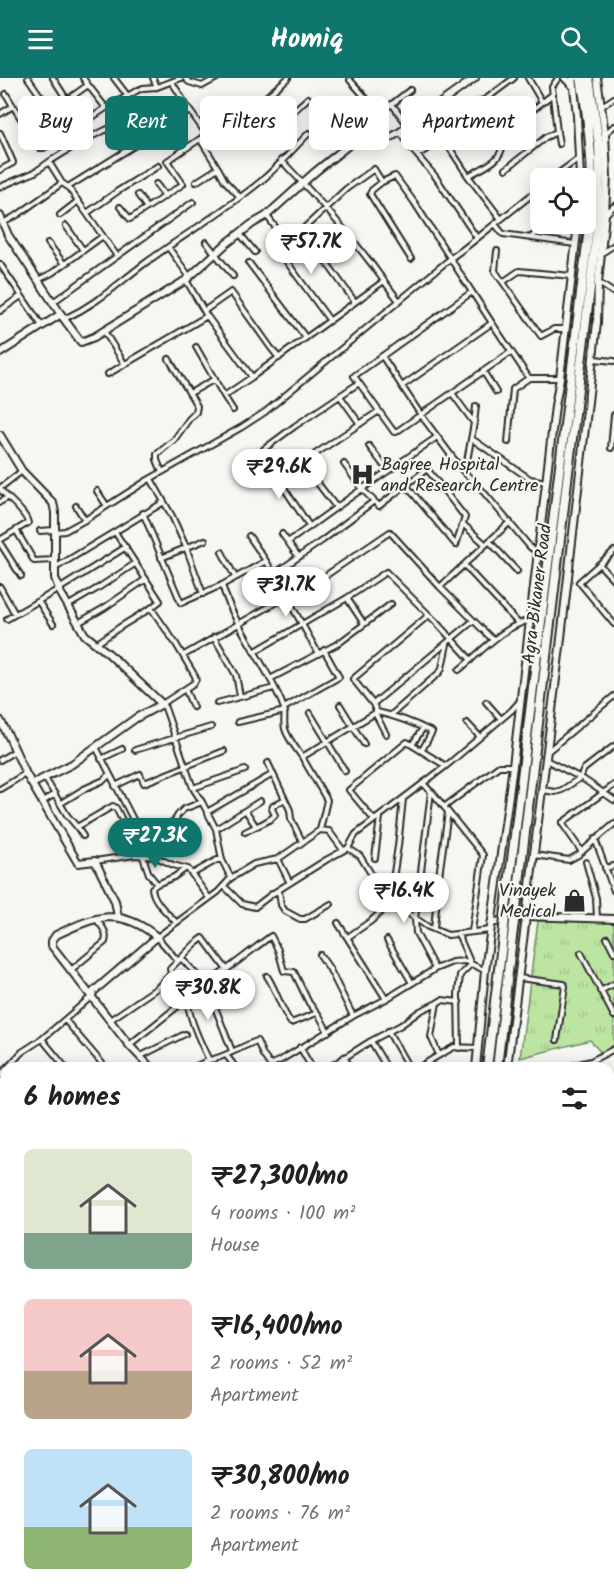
<!DOCTYPE html>
<html lang="en">
<head>
<meta charset="utf-8">
<style>
	body { margin:0; font-family:Kalam,sans-serif; background:#f6f6f6; color:#202124; height:100vh; display:flex; flex-direction:column; font-size:22px; white-space:nowrap }
	* { box-sizing:border-box; margin:0 }
	p { font-size:20px; color:#757577 }
	.icon { flex:none; width:33px; height:33px; fill:none; stroke:currentColor; stroke-width:2; stroke-linecap:round; stroke-linejoin:round }
	.map { position:relative; flex:1; overflow:hidden }
	.details { position:absolute; left:0px; top:984px; width:615px; height:534px; display:flex; flex-direction:column; background:#fff; border-radius:18px 18px 0 0; box-shadow:0 3px 15px #0003 }
	.details>* { flex:none }
	.banner { position:absolute; left:18px; top:18px; width:579px; height:54px; display:flex; gap:12px }
	.fabs { position:absolute; left:530px; top:90px; display:grid; gap:12px }
	.fabs a { display:grid; place-items:center; width:66px; height:66px; border-radius:9px; background:#fff; box-shadow:0 3px 15px #0003; font-size:30px }
	.price { position:absolute; translate:-50% -51px; padding:0 14px; border-radius:21px; background:#fff; color:#222; font-size:20px; line-height:39px; filter:drop-shadow(0 2px 3px #0008) }
	.price::after { content:''; position:absolute; left:50%; top:36px; width:18px; height:14px; margin-left:-9px; background:inherit; clip-path:polygon(0 0,100% 0,50% 100%) }
	.price.current { background:#0f766e; color:#fff }
	ul { padding:0; list-style:none }
	li { display:flex; align-items:center; gap:18px; height:150px; padding:0 24px }
	li span { display:grid; place-items:center; flex:none; width:168px; height:120px; border-radius:9px; color:#555 }
	li>.icon { margin-inline-start:auto }
	span .icon { width:72px; height:72px; fill:#fffc; stroke-width:1 }
	li b { font-size:26px }
	h2 { display:flex; justify-content:space-between; align-items:center; height:72px; padding:0 24px; font-size:26px }
	.pill { padding:0 21px; border-radius:9px; background:#fff; box-shadow:0 3px 15px #0003; font-size:21px; line-height:54px }
	.pill.current { background:#0f766e; color:#fff }
	header { display:flex; justify-content:space-between; align-items:center; height:78px; padding:0 24px; background:#0f766e; color:#fff; font-size:27px; font-weight:700 }
	.map>svg:first-child { display:block }
</style>
</head>
<body>
<header><svg class="icon" aria-label="menu" viewBox="0 0 24 24"><path d="M4 6h16M4 12h16M4 18h16"/></svg>Homiq<svg class="icon" aria-label="search" viewBox="0 0 24 24"><circle cx="10" cy="10" r="6"/><path d="M15 15l6 6"/></svg></header>
<div class="map">
<svg width="614" height="1518" viewBox="0 0 614 1518">
	<defs>
		<pattern id="grass-tufts" width="24" height="20" patternUnits="userSpaceOnUse" patternTransform="scale(1.5)"><rect width="24" height="20" fill="#bce5a1"/><path d="M3 7l-1-3M5 7V3M7 7l1-3M15 17l-1-3M17 17v-4M19 17l1-3" fill="none" stroke="#a2c58b"/></pattern>
	</defs>
	<rect width="100%" height="100%" fill="#f6f6f2"/>
	<filter id="ink" filterUnits="userSpaceOnUse"><feTurbulence type="fractalNoise" baseFrequency=".0167" numOctaves="2"/><feDisplacementMap in="SourceGraphic" scale="12" xChannelSelector="R" yChannelSelector="G"/><feConvolveMatrix kernelMatrix="1 2 1 2 8 2 1 2 1" color-interpolation-filters="sRGB"/></filter>
	<g filter="url(#ink)">
		<!-- grass -->
		<path fill="url(#grass-tufts)" stroke="#748866" stroke-width="1.5" d="M538,843H614V971L603,977L590,962L520,980Z"/>
		<g fill="none" stroke-linecap="round" stroke-linejoin="round">
			<defs>
				<path id="street" d="M28,0L51,33L67,22
					M53,0L67,22L88,7L106,30L138,12L143,10L157,9L181,0
					M83,0L88,7
					M114,0L127,17
					M153,0L157,9
					M185,0L189,4L202,8L217,0
					M528,0L542,24
					M350,2L379,35
					M481,23L486,21L514,0
					M254,26L276,50
					M392,26L410,12
					M13,28L40,70H44L64,57
					M602,28L614,20
					M51,33L60,52L72,69
					M190,33L207,57
					M494,34L507,51
					M0,36L13,28L6,16
					M233,37L258,66L308,20
					M365,54L366,43L392,26L408,48
					M400,54L415,75L435,98L477,160
					M557,54L559,66
					M0,55L13,84V85L0,92
					M606,55L614,48
					M64,58L106,30
					M449,69L468,98
					M417,77L450,57L467,43
					M281,82C319,122 352,158 384,203
					M49,84L62,105
					M218,90L225,103L240,119
					M506,91L546,59L557,54L552,9L558,0
					M552,100L578,81
					M196,104L218,90L200,61L237,34L261,23L288,0
					M382,104L372,112L370,116L411,181
					M156,106L165,118
					M0,109L35,94L52,82L84,62L129,41L147,30L161,49L190,33L172,4
					M68,109L117,178
					M138,117L147,130
					M120,129L130,141L183,106L167,83L200,61
					M87,135L118,113L158,88
					M606,136L614,128
					M60,137L78,123
					M267,138L279,154
					M501,141L468,98C492,85 504,83 505,53L553,16
					M3,145L19,136L62,105L68,109L137,66L161,49
					M495,146L503,156L575,166
					M66,148L83,172
					M240,156L255,174
					M530,160L548,146
					M206,164L233,198
					M48,165L64,186
					M273,165L330,243
					M168,169L189,198
					M497,173L495,193L541,258L554,251H566
					M602,175L614,167
					M249,185L306,260
					M0,186L42,248
					M38,202L52,195L103,158
					M186,202L207,238L252,299L384,203L399,223
					M503,204L519,193L572,198
					M599,205L614,215
					M472,214L354,298L394,354H396L511,274
					M53,224L193,124
					M355,224L314,167L302,152L346,111L374,91L382,104L395,98L414,124L492,245L529,300H560
					M0,233L21,218
					M204,233L231,214L271,270L279,280
					M64,241C97,226 116,207 144,186C182,158 223,134 260,104C277,90 293,71 309,55
					M104,253L124,285
					M196,269L224,318L252,299
					M382,278L421,337L462,392L481,411L530,469L538,475
					M594,281L614,283
					M483,293L496,314
					M108,296L207,238
					M402,308L492,245
					M190,315L215,301
					M452,315L474,345L465,394
					M224,318L233,332
					M340,318L360,346
					M474,345L476,328
					M472,361L530,401L546,404
					M508,364L513,311L529,300
					M369,368L388,393
					M611,370L614,337
					M264,371L295,348L359,305
					M162,394L157,382V376L174,362L189,341L196,334L197,328L169,281
					M151,401L172,438L186,469L203,516
					M316,403L336,429
					M0,410L22,393
					M0,411C8,421 26,434 28,445L0,462
					M97,413L107,428
					M374,423L379,428L406,407L456,467L465,439L427,391L406,407
					M0,424L7,420
					M76,428L85,442
					M143,435L181,525L222,507
					M464,447L485,466
					M310,449L278,401L379,333
					M16,452L34,483L54,482
					M40,453L54,452
					M55,454L65,453L85,442L148,402L242,349L265,334L451,180L466,169L540,110
					M115,454L160,523L151,530
					M282,456L298,478
					M249,458L266,483
					M489,463L517,493
					M288,464L362,411L344,386
					M0,465L21,498
					M614,473L579,504L614,546
					M222,474L235,499
					M161,480L205,462
					M599,486L614,502
					M464,487L518,545
					M55,490L164,424
					M274,496L318,575
					M0,509L15,536
					M347,520L364,546
					M38,523L53,546
					M288,523L390,454L440,509
					M69,527L98,510L136,485
					M7,541L59,511L126,469
					M78,545L104,530L146,501
					M214,559L236,597L240,618
					M493,562L440,509L510,444
					M96,566L120,549L151,530L176,566L195,598L196,601L194,605L162,626L165,630L193,710L202,724L216,751L222,782L231,800
					M254,574L347,520L386,494L436,544L471,582
					M184,577L286,519
					M459,592C481,574 502,549 530,542
					M270,601L339,565L391,526
					M185,611L193,629
					M486,624L501,641
					M217,625L274,610
					M373,626L353,601L429,537
					M340,627L364,666
					M284,630L339,599L324,572
					M377,634L302,679C297,671 288,661 285,651C283,644 286,635 283,628C267,586 235,551 222,507L266,483L274,496L323,462L374,423L362,411L437,359
					M310,635L345,693
					M375,635L386,656
					M391,637L440,594L442,590L447,566
					M238,644L285,633
					M467,645L480,659
					M412,667L423,650
					M96,669L139,753L144,755L168,747L175,742L178,737L184,731L202,724
					M135,672L211,649
					M422,672L432,654C414,645 396,638 377,634L373,626L473,543
					M547,674L614,618
					M302,679L327,722L320,752
					M101,681L122,671
					M0,682L15,673
					M546,682L583,701L614,722
					M268,685L290,732L291,741L302,763
					M45,700L67,737L77,749L113,728L116,730L122,742
					M423,705L431,714L415,841L416,855L435,891
					M115,708L140,696L144,705L224,673
					M193,710L245,692
					M0,711L25,696
					M542,712L555,714L562,712L580,700L584,691L614,668
					M432,714L483,777L472,853
					M42,724L55,716
					M61,725L84,711L104,702L109,697
					M444,729L499,688H513
					M246,733L255,747
					M207,734L273,696
					M374,742L349,712L407,664L446,688
					M77,749L83,758
					M216,751L260,723
					M245,754C255,748 268,745 275,737L272,731L273,728L285,721
					M595,761L614,813
					M348,770L360,778L381,812L392,824L428,849L448,857L490,852
					M582,774L562,745L614,707
					M534,777L569,782L578,777L614,746
					M143,779L149,796L157,806L152,810C153,823 167,835 176,844
					M156,779C159,764 162,762 175,756
					M375,780L380,739
					M278,781L290,805
					M95,783L135,777L156,779L173,787L188,791L209,820
					M586,784L596,820L597,840
					M605,790L614,788
					M192,796L217,782H222
					M157,806L174,799L185,791
					M224,808L242,826L255,829L272,816L326,782L348,770L356,756L446,688L512,632L520,623
					M279,813L281,827L285,833L300,841H305L331,826
					M390,821L398,768L403,721
					M338,845L386,921
					M434,851L439,798L448,734
					M458,856L471,886L460,897L458,916L459,970
					M348,859L371,843L392,824
					M607,860L614,874
					M387,862L412,905
					M581,875L614,938
					M320,877L329,890L353,938
					M181,880L206,906L232,973
					M178,883L157,859L218,814L231,800L254,786L278,781L320,752L329,753L343,772
					M71,892L105,864C108,854 102,849 96,841
					M171,896L188,916C185,933 201,966 209,982C224,980 242,968 257,963L263,977L270,987L281,982L353,938L386,921L435,891L452,884L465,883L484,892
					M267,898C277,913 280,930 291,945L317,935
					M519,900L564,906L565,908L557,962
					M206,906C229,891 249,874 271,858L278,872L284,893L294,894L309,925L319,937L328,954
					M600,913L614,906
					M65,942L106,990
					M110,942L157,910L171,896L170,891L195,866L203,860L227,892
					M388,953L409,990
					M42,961L66,990
					M371,963L387,990
					M129,967L187,921
					M300,969L312,990
					M226,977L236,990
					M439,977L431,959L437,925L442,922L459,924
					M141,978L185,956
					M344,979L351,990
					M7,990L22,974L42,961L91,919
					M192,990L209,982
					M328,990L371,963L401,947L420,933L437,925
					M418,990L436,979L454,969L478,970
					M563,990L591,983L614,971
					M0,998L6,991
					M609,1007L614,1014
					M609,1054L614,1060
					M610,1104L614,1109
					M609,1135L614,1143
					M609,1174L614,1187
					M609,1233L614,1232
					M609,1295L614,1294
					M609,1322L614,1346
					M0,1337L3,1339L6,1338
					M609,1357L614,1356
					M609,1412L614,1423
					M33,1512L37,1518
					M72,1512V1518
					M135,1512L139,1518
					M305,1512L306,1518
					M319,1512L375,1518
					M557,1512L559,1518
					M600,1512L602,1518
					M375,1518L376,1512
					M411,1518V1512"/>
				<path id="secondary" d="M565,0L574,9
					M573,0L577,38L580,100
					M0,138L8,157L64,241L81,264L94,259L186,202L226,166L252,146L266,138L315,94L365,54L383,64L400,54L475,0
					M0,275L61,236
					M0,357L22,393L53,425L55,434V500L60,514L85,557L109,576L162,626L136,640L72,686L32,706
					M0,642L9,659L26,696L78,785L95,783L115,823L118,839
					M491,845L526,838L614,841
					M91,919L94,913L157,859C120,828 96,838 56,857L52,863V868L129,967L151,990
					M476,990L485,893L513,688L555,328L560,300L578,146
					M507,990L560,569L597,245L598,205L605,136L607,98L605,56L597,0
					M609,1384L614,1383
					M0,1506L6,1505
					M0,1511L6,1510
					M430,1518V1512
					M463,1518L464,1512"/>
				<path id="highway" d="M516,830L599,135L600,93L599,66L589,0
					M506,831L591,133C594,88 589,44 581,0
					M487,990L503,858
					M497,990L512,859
					M442,1518V1512
					M452,1518V1512"/>
			</defs>
			<!-- street casing -->
			<use href="#street" stroke="#2b2b2b" stroke-width="8"/>
			<!-- secondary casing -->
			<use href="#secondary" stroke="#2b2b2b" stroke-width="10"/>
			<!-- highway casing -->
			<use href="#highway" stroke="#2b2b2b" stroke-width="12"/>
			<!-- street -->
			<use href="#street" stroke="#f6f6f2" stroke-width="4"/>
			<!-- secondary -->
			<use href="#secondary" stroke="#f6f6f2" stroke-width="6"/>
			<!-- highway -->
			<use href="#highway" stroke="#f6f6f2" stroke-width="8"/>
			<defs>
				<path id="highway-bridge" d="M503,858L506,831
					M512,859L516,830"/>
			</defs>
			<!-- highway-bridge casing -->
			<use href="#highway-bridge" stroke="#2b2b2b" stroke-width="12" stroke-linecap="butt"/>
			<!-- highway-bridge -->
			<use href="#highway-bridge" stroke="#f6f6f2" stroke-width="8"/>
		</g>
	</g>
	<!-- icons -->
	<defs>
		<symbol id="hospital-bare" viewBox="-9 -9 18 18"><path d="M-5-5h3v3.5h4V-5h3V5h-3V1.5h-4V5h-3Z" fill="#2b2b2b" stroke="#f6f6f2" stroke-width="2.5" paint-order="stroke"/></symbol>
		<symbol id="shop-bare" viewBox="-9 -9 18 18"><path d="M-5-2.5h2.3a2.7 3.5 0 0 1 5.4 0H5L5.5 6h-11ZM-1.5-2.5h3a1.5 2.3 0 0 0-3 0Z" fill="#2b2b2b" stroke="#f6f6f2" stroke-width="2.5" paint-order="stroke"/></symbol>
	</defs>
	<g fill-rule="evenodd">
		<use href="#hospital-bare" x="346" y="380" width="33" height="33"/>
		<use href="#shop-bare" x="558" y="806" width="33" height="33"/>
	</g>
	<g text-anchor="middle" dominant-baseline="central" stroke-width="4.5" stroke-linejoin="round" paint-order="stroke">
		<!-- poi labels -->
		<g font-size="18" fill="#2b2b2b" stroke="#f6f6f2" text-anchor="start">
			<text x="381" y="387">Bagree Hospital<tspan x="381" dy="21">and Research Centre</tspan></text>
			<text x="556" y="813" text-anchor="end">Vinayek<tspan x="556" dy="21">Medical</tspan></text>
		</g>
		<!-- street labels -->
		<g font-size="18" fill="#2b2b2b" stroke="#f6f6f2">
			<text transform="translate(538 516) rotate(-83)">Agra Bikaner Road</text>
		</g>
	</g>
</svg>
<div class="fabs">
<a><svg class="icon" aria-label="locate" viewBox="0 0 24 24"><circle cx="12" cy="12" r="6"/><path d="M12 2v4M12 18v4M2 12h4M18 12h4"/></svg></a>
</div>
<b class="price" style="left:311px;top:197px">₹57.7K</b>
<b class="price" style="left:279px;top:422px">₹29.6K</b>
<b class="price" style="left:286px;top:540px">₹31.7K</b>
<b class="price current" style="left:155px;top:791px">₹27.3K</b>
<b class="price" style="left:404px;top:846px">₹16.4K</b>
<b class="price" style="left:208px;top:943px">₹30.8K</b>
<div class="banner">
<a class="pill">Buy</a>
<a class="pill current">Rent</a>
<a class="pill">Filters</a>
<a class="pill">New</a>
<a class="pill">Apartment</a>
</div>
<section class="details">
<h2>6 homes<svg class="icon" aria-label="filters" viewBox="0 0 24 24"><path d="M4 7h16M4 17h16"/><circle cx="9" cy="7" r="2"/><circle cx="15" cy="17" r="2"/></svg></h2>
<ul>
<li><span style="background:linear-gradient(#dfe7d0 70%,#7fa58c 0)"><svg class="icon" aria-label="home" viewBox="0 0 24 24"><path d="M3 11l9-7 9 7M6 9v11h12V9"/></svg></span><div><b>₹27,300/mo</b><p>4 rooms · 100 m²</p><p>House</p></div></li>
<li><span style="background:linear-gradient(#f6c9c9 60%,#b9a48a 0)"><svg class="icon" aria-label="home" viewBox="0 0 24 24"><path d="M3 11l9-7 9 7M6 9v11h12V9"/></svg></span><div><b>₹16,400/mo</b><p>2 rooms · 52 m²</p><p>Apartment</p></div></li>
<li><span style="background:linear-gradient(#bfe0f5 65%,#8fb573 0)"><svg class="icon" aria-label="home" viewBox="0 0 24 24"><path d="M3 11l9-7 9 7M6 9v11h12V9"/></svg></span><div><b>₹30,800/mo</b><p>2 rooms · 76 m²</p><p>Apartment</p></div></li>
</ul>
</section>
</div>
</body>
</html>
